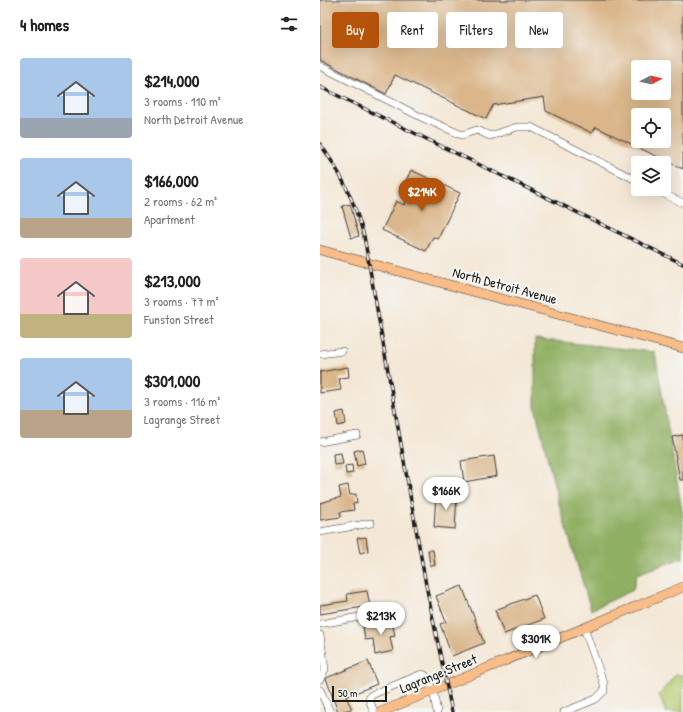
<!DOCTYPE html>
<html lang="en">
<head>
<meta charset="utf-8">
<style>
	body { margin:0; font-family:"Patrick Hand",sans-serif; background:#f6f6f6; color:#202124; height:100vh; display:flex; flex-direction:column; font-size:15px; white-space:nowrap }
	* { box-sizing:border-box; margin:0 }
	p { font-size:13px; color:#757577 }
	.icon { flex:none; width:22px; height:22px; fill:none; stroke:currentColor; stroke-width:2; stroke-linecap:round; stroke-linejoin:round }
	.map { position:relative; flex:1; overflow:hidden }
	.panel { display:flex; flex-direction:column; background:#fff; width:320px }
	.panel>* { flex:none }
	.top-card { position:absolute; left:12px; top:12px; width:291px; height:36px; display:flex; gap:8px }
	.needle { width:26px; rotate:83deg }
	.controls { position:absolute; left:311px; top:60px; display:grid; gap:8px }
	.controls a { display:grid; place-items:center; width:40px; height:40px; border-radius:4px; background:#fff; box-shadow:0 4px 16px #0002; font-size:20px }
	.scale { position:absolute; left:12px; bottom:10px; width:55px; box-sizing:border-box; padding-left:4px; border:2px solid #1c1c1c; border-top:0; font-size:11px; line-height:14px; white-space:nowrap; color:#1c1c1c; -webkit-text-stroke:3px #f6f6f2; paint-order:stroke }
	.price { position:absolute; translate:-50% -34px; padding:0 9px; border-radius:14px; background:#fff; color:#222; font-size:13px; line-height:26px; filter:drop-shadow(0 1px 2px #0008) }
	.price::after { content:''; position:absolute; left:50%; top:24px; width:12px; height:9px; margin-left:-6px; background:inherit; clip-path:polygon(0 0,100% 0,50% 100%) }
	.price.on { background:#b45309; color:#fff }
	ul { padding:0; list-style:none }
	li { display:flex; align-items:center; gap:12px; height:100px; padding:0 20px }
	li span { display:grid; place-items:center; flex:none; width:112px; height:80px; border-radius:4px; color:#555 }
	li>.icon { margin-inline-start:auto }
	span .icon { width:48px; height:48px; fill:#fffc; stroke-width:1 }
	li b { font-size:17px }
	h2 { display:flex; justify-content:space-between; align-items:center; height:48px; padding:0 20px; font-size:17px }
	.pill { padding:0 14px; border-radius:4px; background:#fff; box-shadow:0 4px 16px #0002; font-size:14px; line-height:36px }
	.pill.on { background:#b45309; color:#fff }
	main { display:flex; flex:1; min-height:0 }
	.map>svg:first-child { display:block }
</style>
</head>
<body>
<main>
<section class="panel">
<h2>4 homes<svg class="icon" aria-label="filters" viewBox="0 0 24 24"><path d="M4 7h16M4 17h16"/><circle cx="9" cy="7" r="2"/><circle cx="15" cy="17" r="2"/></svg></h2>
<ul>
<li><span style="background:linear-gradient(#a9c7e8 75%,#9aa5b1 0)"><svg class="icon" aria-label="home" viewBox="0 0 24 24"><path d="M3 11l9-7 9 7M6 9v11h12V9"/></svg></span><div><b>$214,000</b><p>3 rooms · 110 m²</p><p>North Detroit Avenue</p></div></li>
<li><span style="background:linear-gradient(#a9c7e8 75%,#b9a48a 0)"><svg class="icon" aria-label="home" viewBox="0 0 24 24"><path d="M3 11l9-7 9 7M6 9v11h12V9"/></svg></span><div><b>$166,000</b><p>2 rooms · 62 m²</p><p>Apartment</p></div></li>
<li><span style="background:linear-gradient(#f6c9c9 70%,#c2b280 0)"><svg class="icon" aria-label="home" viewBox="0 0 24 24"><path d="M3 11l9-7 9 7M6 9v11h12V9"/></svg></span><div><b>$213,000</b><p>3 rooms · 77 m²</p><p>Funston Street</p></div></li>
<li><span style="background:linear-gradient(#a9c7e8 65%,#b9a48a 0)"><svg class="icon" aria-label="home" viewBox="0 0 24 24"><path d="M3 11l9-7 9 7M6 9v11h12V9"/></svg></span><div><b>$301,000</b><p>3 rooms · 116 m²</p><p>Lagrange Street</p></div></li>
</ul>
</section>
<div class="map">
<svg width="363" height="712" viewBox="0 0 363 712">
	<rect width="100%" height="100%" fill="#f6f6f2"/>
	<filter id="ink" filterUnits="userSpaceOnUse"><feTurbulence type="fractalNoise" baseFrequency=".025" numOctaves="2"/><feDisplacementMap in="SourceGraphic" scale="8" xChannelSelector="R" yChannelSelector="G"/><feConvolveMatrix kernelMatrix="1 2 1 2 8 2 1 2 1" color-interpolation-filters="sRGB"/></filter>
	<filter id="wash" filterUnits="userSpaceOnUse"><feTurbulence type="fractalNoise" baseFrequency=".012" numOctaves="4" result="noise"/><feDisplacementMap in="SourceGraphic" scale="16" xChannelSelector="R" yChannelSelector="G"/><feGaussianBlur stdDeviation="0.9" result="paint"/><feColorMatrix in="noise" values="0 0 0 0 0 0 0 0 0 0 0 0 0 0 0 0 0 1.4 0 .05"/><feComposite in="paint" operator="in"/></filter>
	<g filter="url(#wash)">
		<rect width="100%" height="100%" fill="#f4e7d5"/>
		<!-- green -->
		<path fill="#b4cb70" stroke="#687446" d="M356,674L363,675V712H346L339,695Z"/>
		<!-- forest -->
		<path fill="#8faf62" stroke="#56663f" d="M215,339L335,352L363,516V558L317,574L313,590L271,610L238,501L215,407Z"/>
		<g id="blocks">
			<!-- building -->
			<path fill="#dab68a" fill-rule="evenodd" d="M0,0H363V169L276,127L272,133L226,111L224,97L173,105L166,119L75,75L66,94L0,60ZM318,67H344V93H318ZM318,115H344V141H318Z
				M91,170L140,193L118,239L113,237L106,251L62,230L76,201L84,205L92,189L84,185Z
				M30,204L39,236L31,238L22,206Z
				M28,367L29,377L19,378L21,390L0,393V372Z
				M24,411L26,424L18,426L16,413Z
				M363,435V480H360L352,437Z
				M42,449L45,464L37,466L34,451Z
				M21,453L23,464L14,465L13,454Z
				M174,456L177,476L144,482L141,461Z
				M32,465L33,473L26,474L25,466Z
				M28,485L30,495L36,494L37,503L33,504L34,510L20,512L21,517L0,520V503L21,497L19,487Z
				M116,494L137,495L135,529L114,527Z
				M46,537L48,551L40,553L37,538Z
				M108,550H113L115,565L110,566Z
				M142,586L164,643L132,656L120,624L126,622L116,596Z
				M47,591L50,606L0,614V605L28,601L27,594Z
				M215,595L224,619L184,634L175,610Z
				M72,620L75,636L70,637L73,651L55,655L53,639L45,640L43,627Z
				M48,661L57,684L26,697L32,709L18,712L6,678Z"/>
		</g>
	</g>
	<g filter="url(#ink)">
		<use href="#blocks" fill-opacity="0" stroke="#3c3a38" stroke-width="1"/>
		<g fill="none" stroke-linecap="round" stroke-linejoin="round">
			<defs>
				<path id="minor" d="M0,66L101,117L142,135L157,130L170,136L197,127H211L318,181
					M334,189L363,203
					M0,354L22,351
					M0,442L37,435
					M0,532L51,523
					M0,624L62,613
					M0,635L5,669L0,679
					M84,681L91,700
					M0,690L10,712
					M54,712L49,699L51,695L102,674L105,675L113,690L117,712
					M244,712L276,699L284,691V684L264,628"/>
				<path id="major" d="M0,250L363,348
					M61,712L363,587"/>
			</defs>
			<!-- minor casing -->
			<use href="#minor" stroke="#3c3a38" stroke-width="8"/>
			<!-- major casing -->
			<use href="#major" stroke="#3c3a38" stroke-width="10"/>
			<!-- minor -->
			<use href="#minor" stroke="#fff" stroke-width="7"/>
			<!-- major -->
			<use href="#major" stroke="#f8bd89" stroke-width="9"/>
			<defs>
				<path id="rail" d="M0,87L363,264
					M0,144C21,172 35,203 44,236L106,585L132,712"/>
			</defs>
			<!-- rail casing -->
			<use href="#rail" stroke="#1c1c1c" stroke-width="3.5"/>
			<!-- rail -->
			<use href="#rail" stroke="#f6f6f2" stroke-width="2" stroke-dasharray="6" stroke-linecap="butt"/>
		</g>
	</g>
	<g text-anchor="middle" dominant-baseline="central" stroke-width="4" stroke-linejoin="round" paint-order="stroke">
		<!-- street labels -->
		<g font-size="14" fill="#1c1c1c" stroke="#f6f6f2">
			<text transform="translate(185 285) rotate(15)">North Detroit Avenue</text>
			<text transform="translate(118 673) rotate(-22)">Lagrange Street</text>
		</g>
	</g>
</svg>
<div class="controls">
<a><svg class="needle" viewBox="-14 -14 28 28"><path d="M0-13l5 13h-10z" fill="#e53935"/><path d="M0 13l5-13h-10z" fill="#757577"/></svg></a>
<a><svg class="icon" aria-label="locate" viewBox="0 0 24 24"><circle cx="12" cy="12" r="6"/><path d="M12 2v4M12 18v4M2 12h4M18 12h4"/></svg></a>
<a><svg class="icon" aria-label="layers" viewBox="0 0 24 24"><path d="M12 4l9 5-9 5-9-5zM3 14l9 5 9-5"/></svg></a>
</div>
<div class="scale">50 m</div>
<b class="price on" style="left:102px;top:212px">$214K</b>
<b class="price" style="left:126px;top:511px">$166K</b>
<b class="price" style="left:61px;top:636px">$213K</b>
<b class="price" style="left:216px;top:659px">$301K</b>
<div class="top-card">
<a class="pill on">Buy</a>
<a class="pill">Rent</a>
<a class="pill">Filters</a>
<a class="pill">New</a>
</div>
</div>
</main>
</body>
</html>
